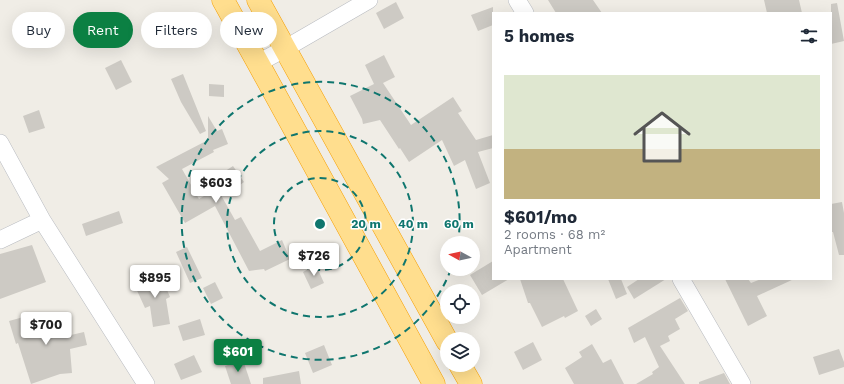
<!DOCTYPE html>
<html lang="en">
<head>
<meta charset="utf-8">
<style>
	body { margin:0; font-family:"Work Sans",sans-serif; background:#f2f2f3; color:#1f2937; height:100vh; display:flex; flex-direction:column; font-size:15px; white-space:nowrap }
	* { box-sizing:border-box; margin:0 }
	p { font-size:13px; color:#747a83 }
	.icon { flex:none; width:22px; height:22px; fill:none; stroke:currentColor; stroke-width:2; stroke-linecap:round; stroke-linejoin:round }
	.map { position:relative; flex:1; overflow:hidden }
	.details { position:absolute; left:492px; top:12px; width:340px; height:268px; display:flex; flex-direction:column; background:#fff; border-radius:0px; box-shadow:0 4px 16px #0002 }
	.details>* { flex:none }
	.hud { position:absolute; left:12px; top:12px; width:380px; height:36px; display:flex; gap:8px }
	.needle { width:26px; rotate:278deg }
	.fabs { position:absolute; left:440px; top:236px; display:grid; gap:8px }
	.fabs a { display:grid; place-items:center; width:40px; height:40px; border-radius:50%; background:#fff; box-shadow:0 4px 16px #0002; font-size:20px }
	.price { position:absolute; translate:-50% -34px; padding:0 9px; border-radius:4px; background:#fff; color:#222; font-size:13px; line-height:26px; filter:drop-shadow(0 1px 2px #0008) }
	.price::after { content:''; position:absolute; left:50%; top:24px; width:12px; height:9px; margin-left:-6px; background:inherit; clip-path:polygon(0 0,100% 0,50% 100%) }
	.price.current { background:#0b8043; color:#fff }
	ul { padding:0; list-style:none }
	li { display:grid; align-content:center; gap:8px; height:212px; padding:0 12px }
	li span { display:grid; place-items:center; height:124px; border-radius:0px; color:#555 }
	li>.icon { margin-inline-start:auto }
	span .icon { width:72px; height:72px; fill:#fffc; stroke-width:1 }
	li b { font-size:17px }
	h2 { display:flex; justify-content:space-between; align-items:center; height:48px; padding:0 12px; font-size:17px }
	.chip { padding:0 14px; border-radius:18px; background:#fff; box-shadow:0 4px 16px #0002; font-size:14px; line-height:36px }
	.chip.current { background:#0b8043; color:#fff }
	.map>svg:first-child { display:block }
</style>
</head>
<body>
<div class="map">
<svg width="844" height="384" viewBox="0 0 844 384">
	<rect width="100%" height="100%" fill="#f0ede6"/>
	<!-- building -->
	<path fill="#cdcac4" d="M548,0H593L602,13H556Z
		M764,0H799L802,13H767Z
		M396,2L404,18L384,29L376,13Z
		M837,3L844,41L831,44V4Z
		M493,7V25L478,31L471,15Z
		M384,55L395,77L383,83L411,125L453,97L462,111L458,113L476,140L493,135V148L478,152L490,183L476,189L465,160L454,166L442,140L409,162L400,148L399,149L380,120L363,124L362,119L350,96L374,84L365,65Z
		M121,60L132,82L116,90L105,68Z
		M183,74L206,131L200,134L181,102L171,79Z
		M209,84L224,85V97L209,96Z
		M39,110L45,128L29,133L23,116Z
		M208,116L217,131L222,129L228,144L213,150L214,152L182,169L199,199L217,188L235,220L241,217L260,251L282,240L290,259L265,271L264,269L249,271L215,206L185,223L162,183L169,179L156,167L208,140Z
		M233,166L244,182L228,194L216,177Z
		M842,202L844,213V255H839L833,232H831V204Z
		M119,211L123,223L86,236L82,224Z
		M32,245L46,282L0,299V254Z
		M187,247L202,278L190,283L176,252Z
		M493,261V279H509L482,295L470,275Z
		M316,265L324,283L311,289L303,272Z
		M160,273L170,297L166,299L170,324L153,327L150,306L145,308L134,284Z
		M520,279H563L578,311L565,318L564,316L542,327L530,303H528Z
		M608,279H621L627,294L616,299Z
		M639,279H666L634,299L627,287Z
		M725,279H748L751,283L761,279H794L757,296L767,316L748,326Z
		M215,282L223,298L211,304L203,288Z
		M680,298L688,311L675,319L680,329L668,336L670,341L660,346L685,384H636L653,374L652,372L659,367L645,337L634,343L628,328Z
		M596,309L602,319L591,326L585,316Z
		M64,313L71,335L84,332L87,345L70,349L72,373L60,374L31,384L18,343L16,344L9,321L27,316L30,324Z
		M200,319L205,335L183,341L178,326Z
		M533,342L542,360L523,370L514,352Z
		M592,344L603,363L611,359L624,384H574L565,368L582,357L579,352Z
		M324,345L332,365L313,373L305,353Z
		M839,349L844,362V367L819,375L813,357Z
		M194,355L202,372L181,380L174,364Z
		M243,360L251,384H231L225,366Z
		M299,371L301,384H263V378Z
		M724,373L730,384H699V382Z"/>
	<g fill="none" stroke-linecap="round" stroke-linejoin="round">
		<defs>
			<path id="street" d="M517,0L525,13
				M258,63L286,48L369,0
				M0,143L42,220L146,384
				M0,240L42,220
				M681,279L742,384"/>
			<path id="highway" d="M223,0L258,63L434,384
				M258,0L447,341
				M460,365L471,384"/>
		</defs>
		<!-- street casing -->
		<use href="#street" stroke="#b8bbc0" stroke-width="18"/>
		<!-- highway casing -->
		<use href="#highway" stroke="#f69f00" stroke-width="23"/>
		<!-- street -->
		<use href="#street" stroke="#fff" stroke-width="17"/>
		<!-- highway -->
		<use href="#highway" stroke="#ffde8e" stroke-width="22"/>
	</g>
	<!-- distance rings -->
	<g fill="none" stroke="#0f766e" stroke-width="2" stroke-dasharray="7 5">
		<circle cx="320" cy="224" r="46"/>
		<circle cx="320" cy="224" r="93"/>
		<path d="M451 269A139 139 0 1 1 458 242"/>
	</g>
	<circle cx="320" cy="224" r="6" fill="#0f766e" stroke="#fff" stroke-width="2"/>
	<g font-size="12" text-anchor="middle" font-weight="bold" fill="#0f766e" stroke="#fff" stroke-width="3" stroke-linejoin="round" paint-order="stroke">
		<text x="366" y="228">20 m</text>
		<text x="413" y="228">40 m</text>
		<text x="459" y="228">60 m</text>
	</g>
</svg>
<div class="fabs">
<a><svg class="needle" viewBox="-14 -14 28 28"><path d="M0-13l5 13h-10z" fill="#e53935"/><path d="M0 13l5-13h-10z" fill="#747a83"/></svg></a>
<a><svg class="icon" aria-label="locate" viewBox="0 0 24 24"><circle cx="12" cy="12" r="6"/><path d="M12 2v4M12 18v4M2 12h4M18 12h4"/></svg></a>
<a><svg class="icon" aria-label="layers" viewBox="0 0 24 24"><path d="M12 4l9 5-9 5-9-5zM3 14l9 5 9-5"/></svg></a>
</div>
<b class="price" style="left:216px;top:204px">$603</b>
<b class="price" style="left:314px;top:277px">$726</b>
<b class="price" style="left:155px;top:299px">$895</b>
<b class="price" style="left:46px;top:346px">$700</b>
<b class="price current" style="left:238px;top:373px">$601</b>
<div class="hud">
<a class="chip">Buy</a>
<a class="chip current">Rent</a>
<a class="chip">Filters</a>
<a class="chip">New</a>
</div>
<section class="details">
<h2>5 homes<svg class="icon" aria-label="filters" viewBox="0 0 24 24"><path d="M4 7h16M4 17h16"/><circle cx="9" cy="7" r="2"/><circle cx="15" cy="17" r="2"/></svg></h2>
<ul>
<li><span style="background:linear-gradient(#dfe7d0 60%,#c2b280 0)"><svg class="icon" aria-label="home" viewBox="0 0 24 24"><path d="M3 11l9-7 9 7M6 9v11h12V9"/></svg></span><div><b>$601/mo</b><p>2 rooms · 68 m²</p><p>Apartment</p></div></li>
</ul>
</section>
</div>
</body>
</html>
